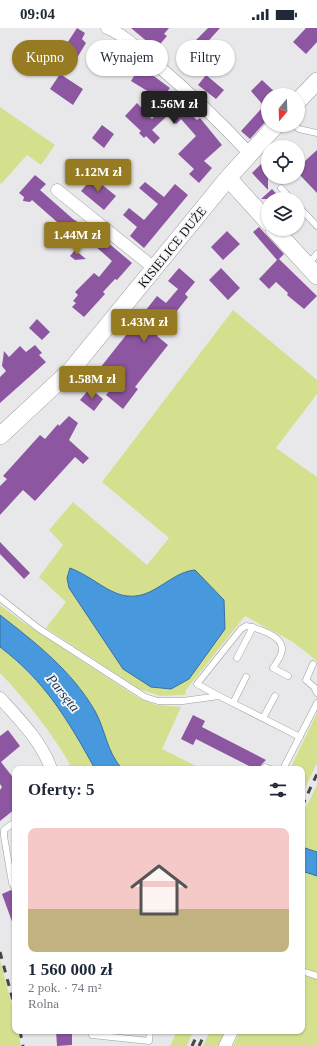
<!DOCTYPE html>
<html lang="pl">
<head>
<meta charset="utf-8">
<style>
	body { margin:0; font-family:"Times New Roman",serif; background:#f6f6f7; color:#1f2937; height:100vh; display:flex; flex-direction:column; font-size:15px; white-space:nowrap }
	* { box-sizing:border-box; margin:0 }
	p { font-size:13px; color:#747a83 }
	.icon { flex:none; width:22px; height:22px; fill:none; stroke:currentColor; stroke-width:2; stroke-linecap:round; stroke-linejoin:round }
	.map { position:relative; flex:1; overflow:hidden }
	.panel { position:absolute; left:12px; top:738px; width:293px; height:268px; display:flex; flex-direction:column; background:#fff; border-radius:8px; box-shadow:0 1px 3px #0004 }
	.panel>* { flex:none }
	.banner { position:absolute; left:12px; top:12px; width:293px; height:36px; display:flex; gap:8px }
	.needle { width:26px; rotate:199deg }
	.tools { position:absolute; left:261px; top:60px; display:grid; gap:8px }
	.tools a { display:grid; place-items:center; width:44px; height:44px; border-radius:50%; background:#fff; box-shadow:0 1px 3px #0004; font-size:20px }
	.price { position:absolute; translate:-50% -34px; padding:0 9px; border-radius:4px; background:#977b23; color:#fff; font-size:13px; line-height:26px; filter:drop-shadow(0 1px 2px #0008) }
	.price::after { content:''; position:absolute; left:50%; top:24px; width:12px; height:9px; margin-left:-6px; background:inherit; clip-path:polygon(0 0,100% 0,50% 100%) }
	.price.active { background:#222; color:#fff }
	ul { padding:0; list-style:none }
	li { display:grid; align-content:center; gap:8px; height:212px; padding:0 16px }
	li span { display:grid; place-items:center; height:124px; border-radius:8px; color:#555 }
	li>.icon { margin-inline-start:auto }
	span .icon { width:72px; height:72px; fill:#fffc; stroke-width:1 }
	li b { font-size:17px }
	h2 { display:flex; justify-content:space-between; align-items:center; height:48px; padding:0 16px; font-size:17px }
	.chip { padding:0 14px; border-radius:18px; background:#fff; box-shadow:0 1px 3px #0004; font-size:14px; line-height:36px }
	.chip.active { background:#977b23; color:#fff }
	.status { display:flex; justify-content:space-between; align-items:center; height:28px; padding:0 20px; background:#fff; direction:ltr }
	.status svg { height:11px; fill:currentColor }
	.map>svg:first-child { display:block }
</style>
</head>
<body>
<div class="status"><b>09:04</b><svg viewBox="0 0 49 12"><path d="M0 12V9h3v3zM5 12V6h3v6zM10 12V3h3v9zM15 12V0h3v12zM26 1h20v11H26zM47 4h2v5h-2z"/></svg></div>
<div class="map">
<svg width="317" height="1018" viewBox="0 0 317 1018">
	<rect width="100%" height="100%" fill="#e8e8eb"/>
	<!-- green -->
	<path fill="#d5e08e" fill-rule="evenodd" d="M0,79L55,117L41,137L27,127L1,156L0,154Z
		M233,282L317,352V366L276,420L317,449V633L293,614L245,588L186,662L185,667L160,668L139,661L46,600L66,574L39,549L63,517L49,502L73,474L147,537L169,510L102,454ZM70,540L78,543L105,561L133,570L151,564L186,543L123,641L70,560Z
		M0,577L20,592L140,671L157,677L181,679L162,721L202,741H122C106,722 106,703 95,683C73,643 36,615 0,587Z
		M0,619C45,654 68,692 95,741H64L70,736C50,703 27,673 0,645Z
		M317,685V735L302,767V741H290Z
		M317,757V824L302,819V787Z
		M302,843L317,848V1018H233L240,1003H302Z
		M0,932L15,989V1003H18L21,1018H0Z
		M177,1003H193L187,1018H170Z
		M210,1003H227L221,1018H203Z"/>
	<!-- water -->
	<path fill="#4798dc" stroke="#37709f" d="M70,540C102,552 120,583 157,560C169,553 181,543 195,542L224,572L225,601L189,651L171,661L151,659L123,641L69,560L67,550Z
		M0,587C36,615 72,643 95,683C106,703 106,722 122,741H95C68,692 45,653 0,619Z
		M302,819L317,824V848L302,843Z"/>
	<!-- building -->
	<path fill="#8d56a1" d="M77,0L85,5L82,11L86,15L74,35L60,26Z
		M131,0H169L164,6L167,8L156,21Z
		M208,0H220L203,19L196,12Z
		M306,0H317V14L306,26L293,14Z
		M106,27L119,34L113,42L102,34Z
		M140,38L170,60L166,65L197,92L200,90L222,117L204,133L212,140L199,155L189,146L194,141L178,126L196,108L181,91L176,96L167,88L152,102L160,110L154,116L146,108L144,110L139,105L141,103L125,88L137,75L152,91L165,77L149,64L131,53Z
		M60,46L83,61L73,77L50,61Z
		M206,47L224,62L216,71L198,57Z
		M262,52L278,67H268V83L251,63Z
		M261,81L268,88V91L250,111L241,103Z
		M102,97L114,106L104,120L92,110Z
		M317,122V165L298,145V126L305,133Z
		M268,129V162L252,145Z
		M96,146L103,152L100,155L116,168L104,182L81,163Z
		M35,147L46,156L40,162L73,191L87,200L75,213L63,203L65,201L32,172L30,174L23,173L24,169L19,165Z
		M145,154L164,169L175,156L188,167L144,220L130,208L137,199L123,187L129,180L144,192L158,176L139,160Z
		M272,161L281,171H261Z
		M259,199L284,226L279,231L317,268L304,281L287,267L288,265L276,254L269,261L259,251L277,232L253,204Z
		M93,202L132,235L117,252L115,251L103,264L105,266L84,289L72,279L76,275L73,273L78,267L75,264L94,245L99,249L112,233L86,210Z
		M227,203L240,216L223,232L211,219Z
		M75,222L86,231L75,232L70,228Z
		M179,240L195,254L185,266L188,269L157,308L168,317L135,359L138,361L123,381L106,367L118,353L100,340L157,268L166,275L178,261L168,253Z
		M221,240L240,260L228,272L209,252Z
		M37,291L50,304L42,312L29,300Z
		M35,317L42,325L39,327L46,334L0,375V349L6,343L2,338L4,323L9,329L20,318L26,324Z
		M90,360L103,371L94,383L80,372Z
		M69,388L78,395L69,412L89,430L83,436L75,429L35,473L23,462L0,487V458L7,451L3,448L40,407L45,411L58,396L59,398Z
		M0,514L30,545L24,551L0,526Z
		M193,687L205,693L202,699L266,732L261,737V741H255L196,711L193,717L181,711Z
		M8,702L20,718L1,734L15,752V781L0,793V762L2,759L0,756V708Z
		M11,862L15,864L14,899L2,866Z
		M56,1003H72V1017L57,1018Z"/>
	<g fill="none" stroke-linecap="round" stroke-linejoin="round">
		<defs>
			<path id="lane" d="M294,97L299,101L317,105
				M281,160L291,171
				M298,178L317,198
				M308,236L317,226
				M0,570L38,600L145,669L158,673H183L219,668L300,709
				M237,630L253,599
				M313,636L306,652L314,659L317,665
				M219,668L197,656L241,601L246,598C257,600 281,607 282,620C283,627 276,635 273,640L288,648
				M233,675L246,649
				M263,690L275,668
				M265,739L270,741
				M283,741L317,675
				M15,794L4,802V808L12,855L15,860
				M302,943L317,948
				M92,1007L149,1013L150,1003"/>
			<path id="street" d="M107,0C125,7 141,24 156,36C189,64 220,94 249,125
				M57,162L154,240
				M0,670C19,691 42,714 51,741
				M225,1018L232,1003"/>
			<path id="secondary" d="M298,73L317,53
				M228,150L268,194
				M274,201L317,248
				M0,408L72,341L228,150L276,97"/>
		</defs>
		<!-- lane casing -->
		<use href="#lane" stroke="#9e9ea0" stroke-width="7"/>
		<!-- street casing -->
		<use href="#street" stroke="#9e9ea0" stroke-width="13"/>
		<!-- secondary casing -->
		<use href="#secondary" stroke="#9e9ea0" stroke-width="18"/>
		<!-- lane -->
		<use href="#lane" stroke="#fff" stroke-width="6"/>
		<!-- street -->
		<use href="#street" stroke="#fff" stroke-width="12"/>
		<!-- secondary -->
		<use href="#secondary" stroke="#fff" stroke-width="17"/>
		<!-- rail -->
		<path stroke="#464647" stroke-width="3" stroke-dasharray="7 7" stroke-linecap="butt" d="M302,778L317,746
			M0,924L15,980
			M20,1003L23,1018
			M192,1018L199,1003
			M199,1018L206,1003"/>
	</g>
	<g text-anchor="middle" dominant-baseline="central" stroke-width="3.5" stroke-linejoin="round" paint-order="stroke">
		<!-- street labels -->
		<g font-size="13" fill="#111112" stroke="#f5f5f8">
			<text transform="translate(172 219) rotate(-51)">KISIELICE DUŻE</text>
		</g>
		<!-- water labels -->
		<g font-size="14" font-style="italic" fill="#0f314c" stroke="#f5f5f8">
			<text transform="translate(63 665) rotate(51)">Parsęta</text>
		</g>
	</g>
</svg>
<div class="tools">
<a><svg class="needle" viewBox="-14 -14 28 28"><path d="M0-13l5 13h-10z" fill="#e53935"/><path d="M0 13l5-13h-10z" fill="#747a83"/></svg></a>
<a><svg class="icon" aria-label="locate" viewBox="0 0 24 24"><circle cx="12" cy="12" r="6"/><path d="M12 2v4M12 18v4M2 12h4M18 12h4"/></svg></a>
<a><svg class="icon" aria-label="layers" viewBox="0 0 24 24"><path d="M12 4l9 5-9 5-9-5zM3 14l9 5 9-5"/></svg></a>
</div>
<b class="price active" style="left:174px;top:97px">1.56M zł</b>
<b class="price" style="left:98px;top:165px">1.12M zł</b>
<b class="price" style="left:77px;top:228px">1.44M zł</b>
<b class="price" style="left:144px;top:315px">1.43M zł</b>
<b class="price" style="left:92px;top:372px">1.58M zł</b>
<div class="banner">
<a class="chip active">Kupno</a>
<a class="chip">Wynajem</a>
<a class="chip">Filtry</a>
</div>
<section class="panel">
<h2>Oferty: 5<svg class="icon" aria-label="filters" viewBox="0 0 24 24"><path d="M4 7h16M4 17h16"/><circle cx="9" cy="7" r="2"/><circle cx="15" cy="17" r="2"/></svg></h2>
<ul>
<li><span style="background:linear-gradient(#f6c9c9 65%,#c2b280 0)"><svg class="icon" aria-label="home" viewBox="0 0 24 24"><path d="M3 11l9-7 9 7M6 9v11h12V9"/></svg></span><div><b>1 560 000 zł</b><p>2 pok. · 74 m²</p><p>Rolna</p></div></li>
</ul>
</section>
</div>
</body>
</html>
